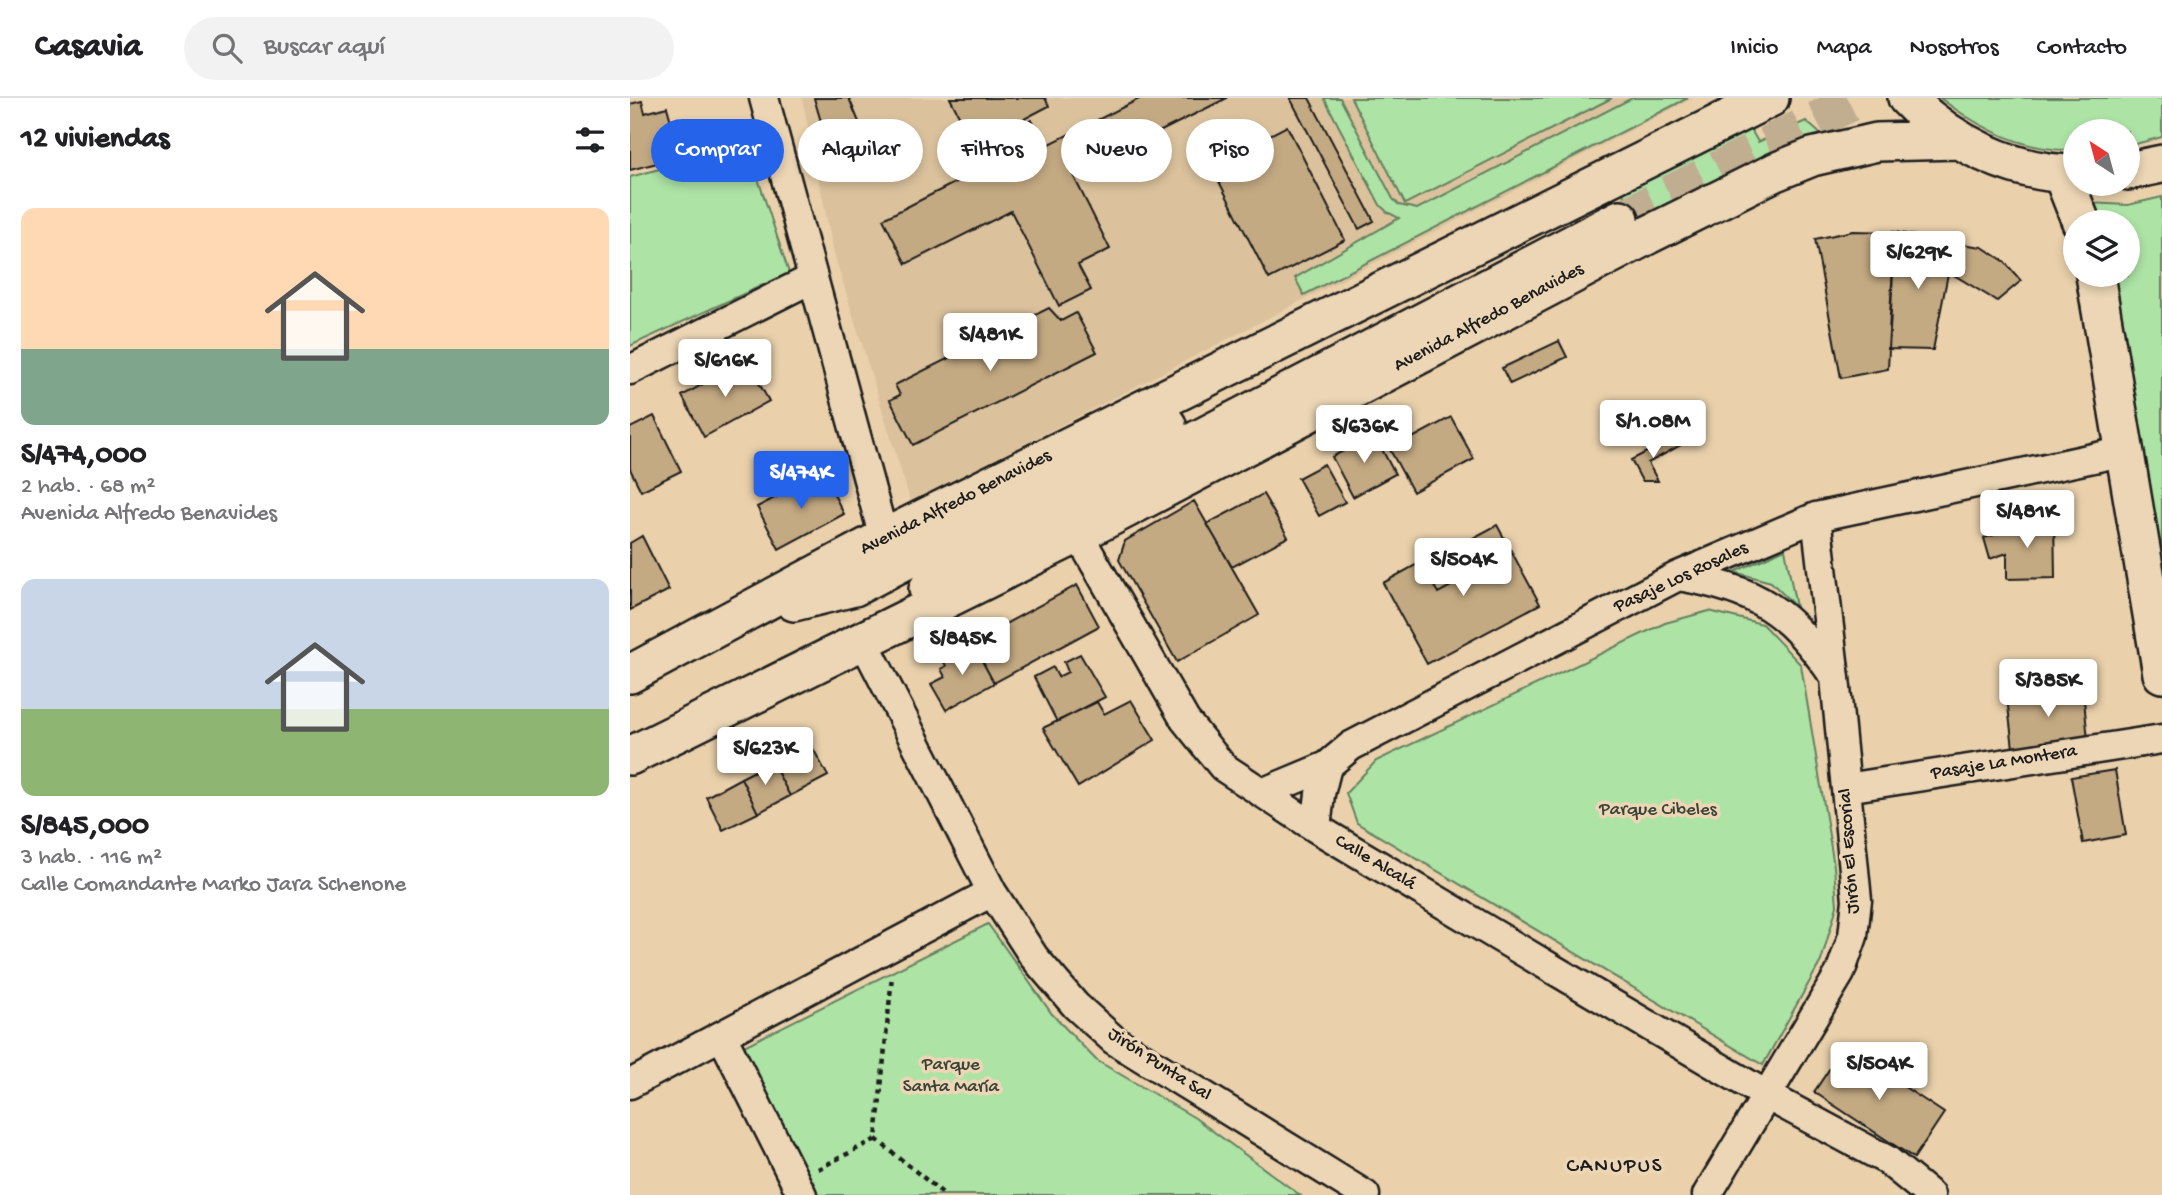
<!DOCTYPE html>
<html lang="es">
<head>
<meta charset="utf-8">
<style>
	body { margin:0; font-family:"Gochi Hand",sans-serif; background:#f2f2f2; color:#202124; height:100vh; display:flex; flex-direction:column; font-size:26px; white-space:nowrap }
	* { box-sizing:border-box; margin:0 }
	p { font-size:23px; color:#757577 }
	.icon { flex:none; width:38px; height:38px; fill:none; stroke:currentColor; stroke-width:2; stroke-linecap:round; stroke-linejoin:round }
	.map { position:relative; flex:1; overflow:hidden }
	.sheet { display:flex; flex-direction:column; background:#fff; width:630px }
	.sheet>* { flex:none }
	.hud { position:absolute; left:21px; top:21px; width:665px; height:63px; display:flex; gap:14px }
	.needle { width:46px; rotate:324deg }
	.buttons { position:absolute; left:1433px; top:21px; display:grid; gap:14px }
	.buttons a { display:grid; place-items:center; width:77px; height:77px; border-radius:50%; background:#fff; box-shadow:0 4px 10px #0003; font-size:35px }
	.price { position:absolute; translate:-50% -60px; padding:0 16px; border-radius:7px; background:#fff; color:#222; font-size:23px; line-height:46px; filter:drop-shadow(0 2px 4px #0008) }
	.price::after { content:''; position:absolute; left:50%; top:42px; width:21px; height:16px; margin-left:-10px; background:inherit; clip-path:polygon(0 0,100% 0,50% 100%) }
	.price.active { background:#2563eb; color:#fff }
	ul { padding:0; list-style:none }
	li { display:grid; align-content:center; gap:14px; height:371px; padding:0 21px }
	li span { display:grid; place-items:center; height:217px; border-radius:14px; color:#555 }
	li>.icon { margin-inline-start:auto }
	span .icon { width:126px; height:126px; fill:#fffc; stroke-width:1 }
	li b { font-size:30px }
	h2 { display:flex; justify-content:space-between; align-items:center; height:84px; padding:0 21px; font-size:30px }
	.pill { padding:0 24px; border-radius:32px; background:#fff; box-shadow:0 4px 10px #0003; font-size:24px; line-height:63px }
	.pill.active { background:#2563eb; color:#fff }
	header { display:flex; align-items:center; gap:42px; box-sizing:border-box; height:98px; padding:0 35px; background:#fff; border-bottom:2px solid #e0e0e0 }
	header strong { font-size:33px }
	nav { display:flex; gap:38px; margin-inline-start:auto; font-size:24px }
	.search { width:490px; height:63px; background:#f2f2f2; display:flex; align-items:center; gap:18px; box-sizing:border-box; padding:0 24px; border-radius:38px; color:#757577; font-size:26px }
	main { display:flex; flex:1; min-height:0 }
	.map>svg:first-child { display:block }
</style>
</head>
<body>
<header>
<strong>Casavia</strong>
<div class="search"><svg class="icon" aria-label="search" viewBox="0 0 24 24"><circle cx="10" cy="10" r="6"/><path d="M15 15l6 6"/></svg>Buscar aquí</div>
<nav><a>Inicio</a><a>Mapa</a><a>Nosotros</a><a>Contacto</a></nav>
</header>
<main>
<section class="sheet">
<h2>12 viviendas<svg class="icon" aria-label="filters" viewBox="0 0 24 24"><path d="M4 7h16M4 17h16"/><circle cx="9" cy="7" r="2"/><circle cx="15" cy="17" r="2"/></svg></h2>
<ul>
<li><span style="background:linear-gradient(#ffd9b3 65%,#7fa58c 0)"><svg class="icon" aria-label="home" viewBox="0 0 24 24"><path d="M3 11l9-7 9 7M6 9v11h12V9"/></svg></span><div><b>S/474,000</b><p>2 hab. · 68 m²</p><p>Avenida Alfredo Benavides</p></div></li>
<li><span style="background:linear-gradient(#c9d6e8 60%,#8fb573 0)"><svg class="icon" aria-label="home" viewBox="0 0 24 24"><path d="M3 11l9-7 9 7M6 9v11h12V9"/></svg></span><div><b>S/845,000</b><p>3 hab. · 116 m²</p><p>Calle Comandante Marko Jara Schenone</p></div></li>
</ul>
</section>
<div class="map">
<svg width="1532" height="1097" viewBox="0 0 1532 1097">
	<rect width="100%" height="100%" fill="#ead1ac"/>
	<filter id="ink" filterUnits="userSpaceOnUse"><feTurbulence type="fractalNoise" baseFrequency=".0143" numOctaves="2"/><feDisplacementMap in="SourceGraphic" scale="14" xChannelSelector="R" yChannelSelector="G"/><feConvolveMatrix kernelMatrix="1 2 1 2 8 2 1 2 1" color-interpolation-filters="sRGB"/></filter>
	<g filter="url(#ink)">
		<!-- built -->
		<path fill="#dbc29d" d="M172,0H1063L281,405L204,156Z"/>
		<!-- green -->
		<path fill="#ade3a5" stroke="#648060" stroke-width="2" d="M694,0H710L763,101L769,107L787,111L1002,0H1058L674,197L665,180L769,120L757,114L750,107Z
			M721,0H982L775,106Z
			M1310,0H1532V39L1498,48V33H1446L1445,52C1395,54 1349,30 1310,0Z
			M1176,23L1196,41L1013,134L988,86L1119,28L1128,44Z
			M117,47L159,175L0,248V79Z
			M1532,99V488L1481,177H1498V124H1466L1458,105L1498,107Z
			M1155,451L1166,509L1141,484L1104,474Z
			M1079,513L1132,526L1171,567L1204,768L1207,808L1191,863L1133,967L727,725L716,695L746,663L1035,525Z
			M358,826L422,916L466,962L565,1020L670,1097H184L110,950Z"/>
		<!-- building -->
		<path fill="#c4aa83" stroke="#1c1c1c" stroke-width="2" d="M184,0H219L241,53L205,71Z
			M320,0H415L419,8L344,47Z
			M511,0H597L443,77L480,151L448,167L461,192L429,208L381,113L276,166L253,121L374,60L365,40L401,22L414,49Z
			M660,0H679L744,123L729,131Z
			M12,3L15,15L37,9L51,59L0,72V6Z
			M657,28L715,142L639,181L581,68Z
			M1223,133L1265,134L1258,271L1211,280L1185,141Z
			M1265,134L1324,145L1303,252L1258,251Z
			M1324,145L1352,149L1374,163L1391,183L1367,203L1319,174Z
			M419,210L431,223L446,215L467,254L283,347L260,302L270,297L265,287Z
			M929,243L937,259L880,286L872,270Z
			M116,262L139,303L74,339L52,298Z
			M24,318L51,373L11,393L0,371V330Z
			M821,319L844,361L783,394L760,352Z
			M744,336L765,376L723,399L702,359Z
			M1046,339L1051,347L1018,365L1028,383H1012L1001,362Z
			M694,366L715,404L689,418L668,380Z
			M193,375L214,416L149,451L127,409Z
			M633,396L658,439L602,469L577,426Z
			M564,403L629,517L547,564L489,462L495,443Z
			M1424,418L1425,480L1377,481V455L1360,461L1354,440Z
			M867,427L910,506L797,566L753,485L791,464L808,495L845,475L830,447Z
			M12,438L39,492L0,512V445Z
			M447,487L469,528L364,585L342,544Z
			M342,544L364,585L316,612L301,586L315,579L311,571L316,568L312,560Z
			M450,556L475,599L427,624L404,579L423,569L428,579L438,574L434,564Z
			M1453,592L1458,642L1383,650L1377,600Z
			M501,602L525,642L448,689L413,630L467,604L474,616Z
			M157,636L166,650L179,643L198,678L160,698L142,664L148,661L139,645Z
			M142,664L160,698L128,715L111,680Z
			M1485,672L1496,737L1453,745L1441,679Z
			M111,680L128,715L93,732L76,699Z
			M1214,949L1314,1015L1284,1060L1184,994Z"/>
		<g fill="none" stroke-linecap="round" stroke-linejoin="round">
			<!-- major-tunnel -->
			<path stroke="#c1ad8f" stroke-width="37" stroke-dasharray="37 18" stroke-linecap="butt" d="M990,121L1230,0"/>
			<defs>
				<path id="minor" d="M134,0L254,440
					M0,272L181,181
					M448,436L555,622L593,669L686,730L921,870L1138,998L1257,1062L1300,1097
					M1048,478C1127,491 1159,513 1204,578
					M233,542L362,794L404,859L446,908L484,942L735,1097
					M1216,690L1532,641
					M632,695L697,668
					M686,730L690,696L697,668L721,648L1048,478L1186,419L1496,353
					M92,938L172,1097
					M0,986L362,794
					M1077,1097L1210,875L1223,838L1227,802L1205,580L1186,419"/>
				<path id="major" d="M1277,0C1319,44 1383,76 1446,76
					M1498,73L1532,66
					M1432,76L1451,124
					M1465,177L1532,576
					M298,491L318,472L990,121
					M164,504L224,489L537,327
					M0,576L254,440L1140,0
					M0,658L448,436L1018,137L1145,74L1182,59L1247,44L1329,42"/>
			</defs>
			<!-- minor casing -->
			<use href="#minor" stroke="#1c1c1c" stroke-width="33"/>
			<!-- major casing -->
			<use href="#major" stroke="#1c1c1c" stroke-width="42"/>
			<!-- path -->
			<path stroke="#1c1c1c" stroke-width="4.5" stroke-dasharray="5 5" stroke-linecap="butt" d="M246,1041L315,1097
				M188,1071L246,1041L262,878"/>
			<!-- minor -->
			<use href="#minor" stroke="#ecd6b5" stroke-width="28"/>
			<!-- major -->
			<use href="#major" stroke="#ecd6b5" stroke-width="37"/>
		</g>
	</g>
	<g text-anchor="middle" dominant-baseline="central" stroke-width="7" stroke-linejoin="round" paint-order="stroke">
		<!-- street labels -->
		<g font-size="19" fill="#1c1c1c" stroke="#ecd6b5">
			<text transform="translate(859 220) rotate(-28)">Avenida Alfredo Benavides</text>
			<text transform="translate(326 405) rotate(-27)">Avenida Alfredo Benavides</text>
			<text transform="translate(1051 480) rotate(-25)">Pasaje Los Rosales</text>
			<text transform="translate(1374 665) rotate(-9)">Pasaje La Montera</text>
			<text transform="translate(1220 753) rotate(-94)">Jirón El Escorial</text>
			<text transform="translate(745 765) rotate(31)">Calle Alcalá</text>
			<text transform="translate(529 967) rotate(33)">Jirón Punta Sal</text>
		</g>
		<!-- park labels -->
		<g font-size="19" fill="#394437" stroke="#ecd6b5">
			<text x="1028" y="712">Parque Cibeles</text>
			<text x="321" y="967">Parque<tspan x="321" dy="22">Santa María</tspan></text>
		</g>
		<!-- neighbourhood labels -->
		<g font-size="21" letter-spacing="2" fill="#1c1c1c" stroke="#ecd6b5">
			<text x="985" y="1069">CANUPUS</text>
		</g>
	</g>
</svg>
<div class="buttons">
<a><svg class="needle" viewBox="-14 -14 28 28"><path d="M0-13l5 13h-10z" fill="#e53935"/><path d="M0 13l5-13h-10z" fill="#757577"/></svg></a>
<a><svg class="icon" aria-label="layers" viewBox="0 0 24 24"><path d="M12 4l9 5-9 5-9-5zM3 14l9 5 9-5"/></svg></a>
</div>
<b class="price" style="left:1288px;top:193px">S/629K</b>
<b class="price" style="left:360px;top:275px">S/481K</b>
<b class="price" style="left:95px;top:301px">S/616K</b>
<b class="price" style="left:1023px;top:362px">S/1.08M</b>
<b class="price" style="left:734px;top:367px">S/636K</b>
<b class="price active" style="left:171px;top:413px">S/474K</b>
<b class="price" style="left:1397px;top:452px">S/481K</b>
<b class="price" style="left:833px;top:500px">S/504K</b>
<b class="price" style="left:332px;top:579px">S/845K</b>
<b class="price" style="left:1418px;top:621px">S/385K</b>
<b class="price" style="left:135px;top:689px">S/623K</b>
<b class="price" style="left:1249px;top:1004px">S/504K</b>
<div class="hud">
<a class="pill active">Comprar</a>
<a class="pill">Alquilar</a>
<a class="pill">Filtros</a>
<a class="pill">Nuevo</a>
<a class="pill">Piso</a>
</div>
</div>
</main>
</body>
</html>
